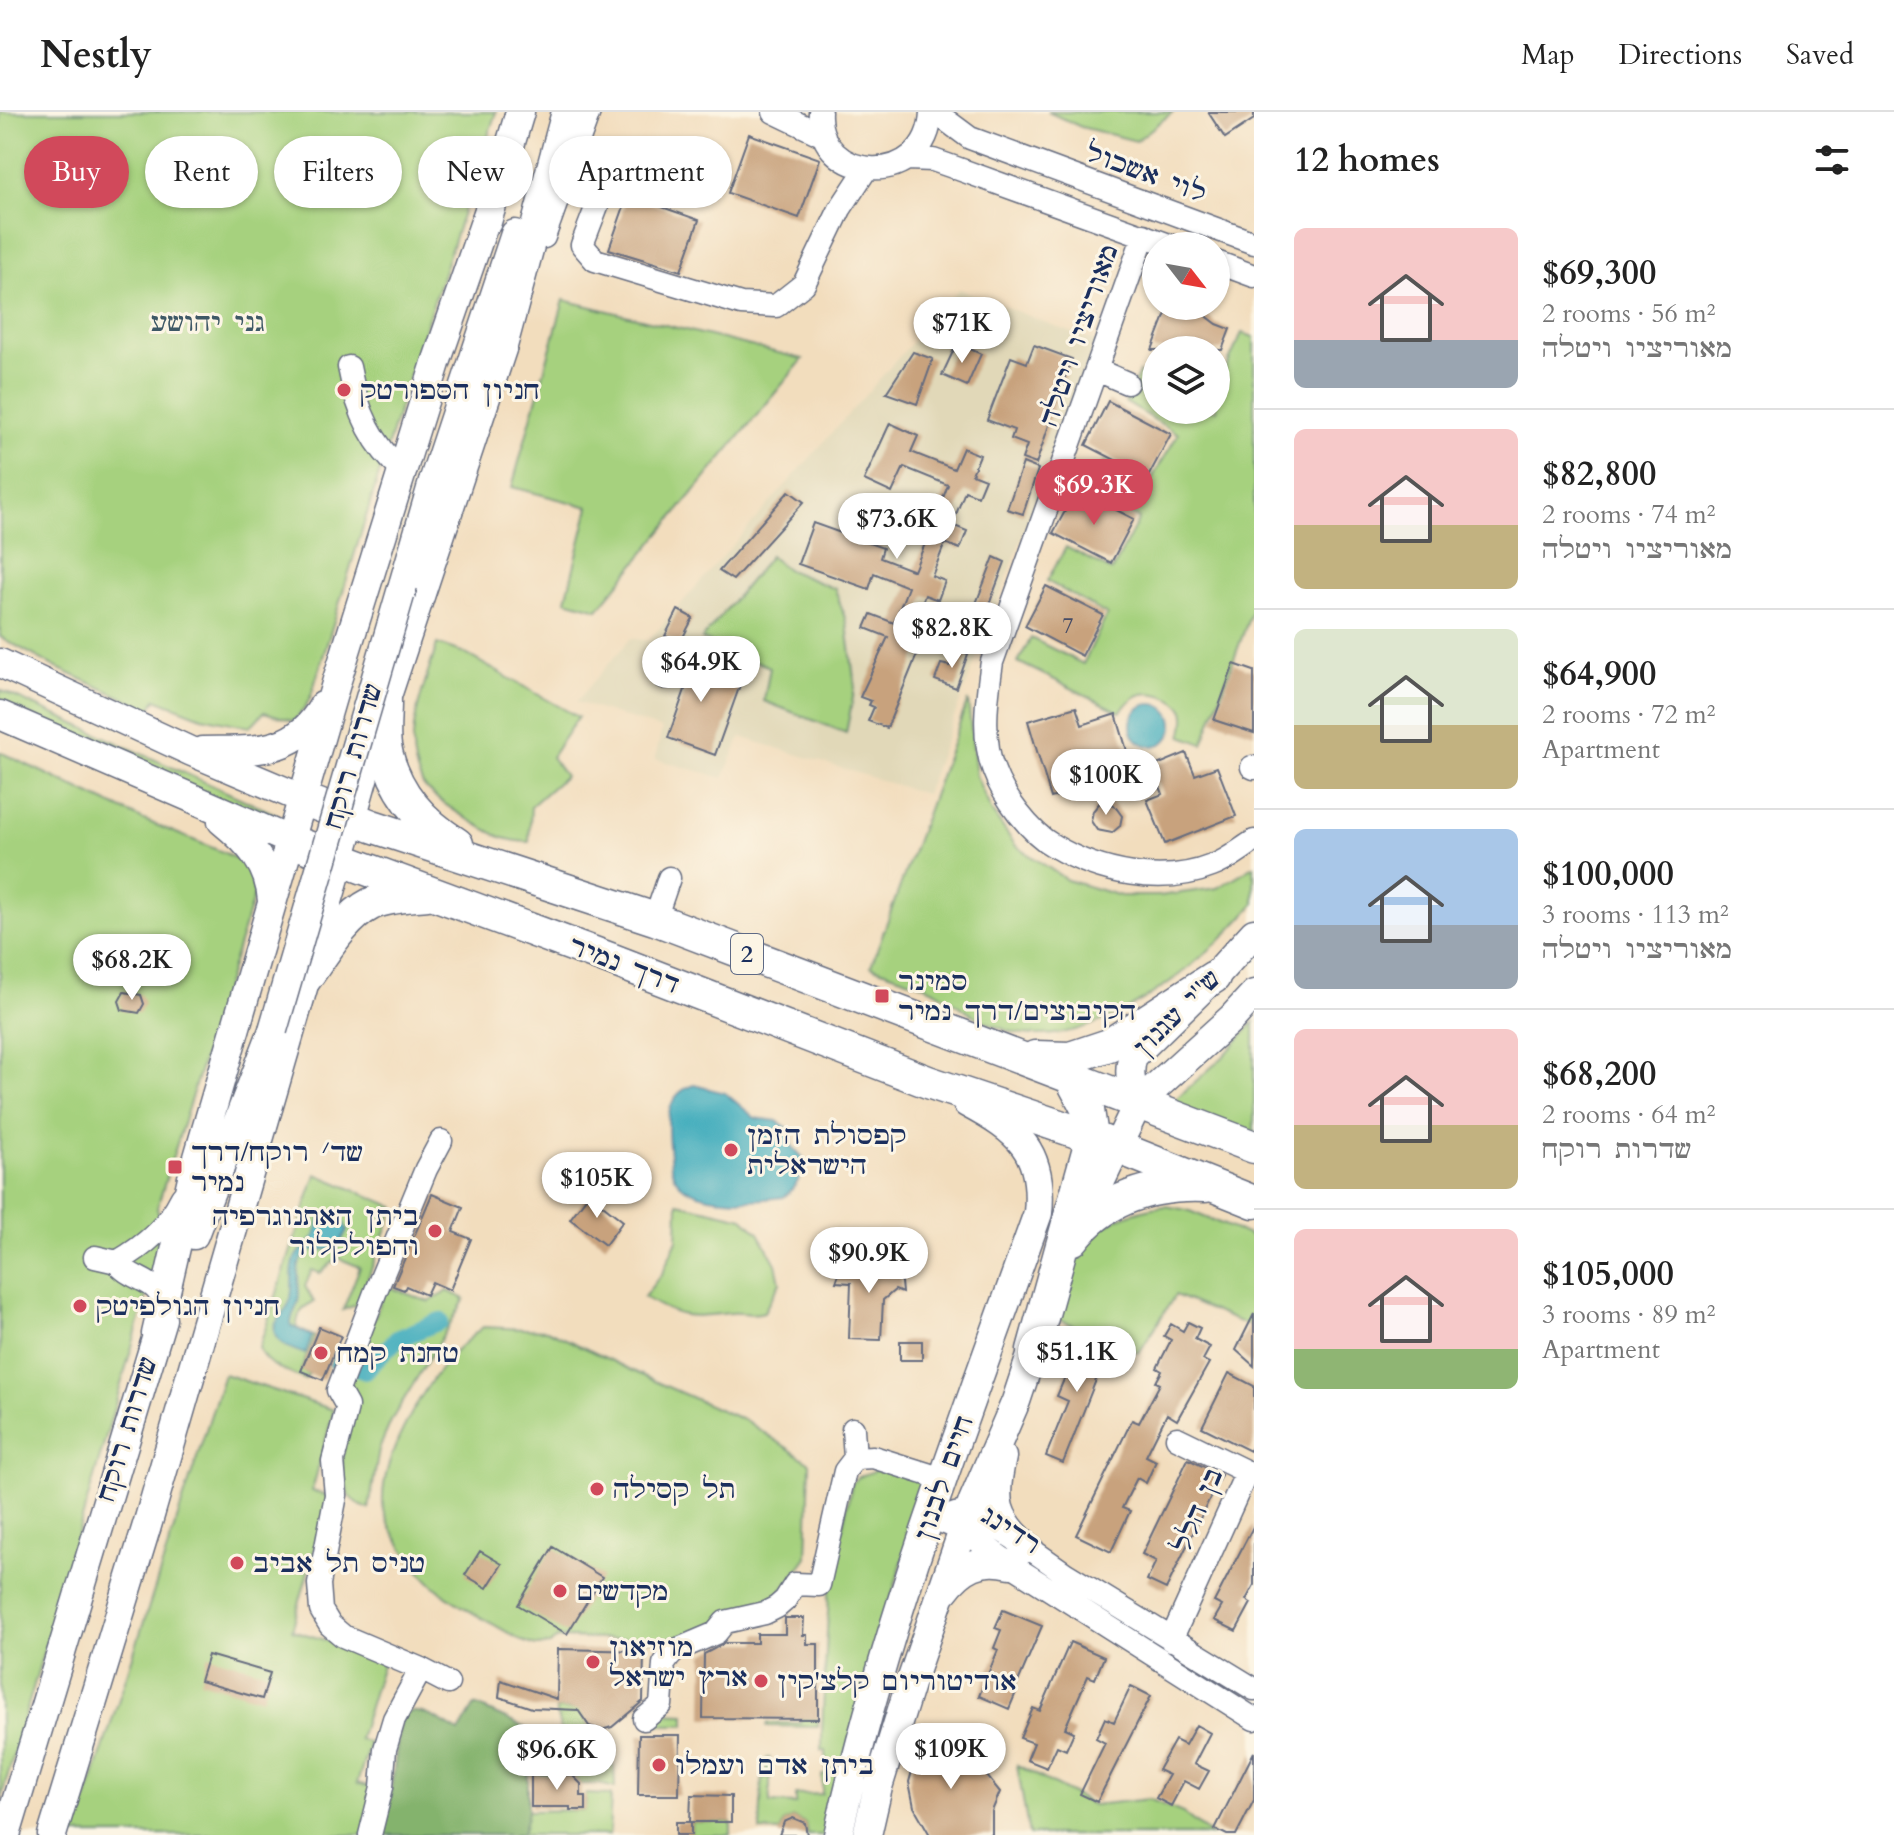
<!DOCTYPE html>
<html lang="en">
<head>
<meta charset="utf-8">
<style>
	body { margin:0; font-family:Cardo,"Frank Ruhl Libre",serif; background:#f6f6f6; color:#222; height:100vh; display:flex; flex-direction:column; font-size:30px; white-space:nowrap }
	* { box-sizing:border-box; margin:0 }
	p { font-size:26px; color:#767676 }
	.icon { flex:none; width:44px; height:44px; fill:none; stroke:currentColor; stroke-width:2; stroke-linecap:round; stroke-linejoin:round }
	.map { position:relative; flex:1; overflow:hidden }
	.drawer { display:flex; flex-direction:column; background:#fff; width:640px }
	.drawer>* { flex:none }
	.guide { position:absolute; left:24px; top:24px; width:760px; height:72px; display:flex; gap:16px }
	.needle { width:52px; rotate:121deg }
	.buttons { position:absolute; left:1142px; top:120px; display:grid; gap:16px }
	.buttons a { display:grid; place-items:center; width:88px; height:88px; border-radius:50%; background:#fff; box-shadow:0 2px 6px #0004; font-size:40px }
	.price { position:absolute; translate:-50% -68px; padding:0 18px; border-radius:28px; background:#fff; color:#222; font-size:26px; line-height:52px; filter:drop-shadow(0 2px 4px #0008) }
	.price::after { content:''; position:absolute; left:50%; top:48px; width:24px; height:18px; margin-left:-12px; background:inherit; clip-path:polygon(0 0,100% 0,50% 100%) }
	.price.selected { background:#d1495b; color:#fff }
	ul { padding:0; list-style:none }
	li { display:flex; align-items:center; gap:24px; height:200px; padding:0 40px }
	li+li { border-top:2px solid #e0e0e0 }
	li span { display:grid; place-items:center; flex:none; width:224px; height:160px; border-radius:12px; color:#555 }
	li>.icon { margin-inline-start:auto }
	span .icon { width:96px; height:96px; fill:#fffc; stroke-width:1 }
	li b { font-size:34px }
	h2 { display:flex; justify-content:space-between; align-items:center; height:96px; padding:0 40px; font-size:34px }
	.pill { padding:0 28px; border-radius:36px; background:#fff; box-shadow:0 2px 6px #0004; font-size:28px; line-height:72px }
	.pill.selected { background:#d1495b; color:#fff }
	header { display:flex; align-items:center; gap:48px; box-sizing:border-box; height:112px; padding:0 40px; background:#fff; border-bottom:2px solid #e0e0e0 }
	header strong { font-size:38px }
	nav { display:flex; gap:44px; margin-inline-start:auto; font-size:28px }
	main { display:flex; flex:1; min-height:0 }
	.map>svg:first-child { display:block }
</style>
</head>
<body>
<header>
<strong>Nestly</strong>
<nav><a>Map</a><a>Directions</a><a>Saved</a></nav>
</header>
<main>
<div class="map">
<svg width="1254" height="1723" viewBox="0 0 1254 1723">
	<rect width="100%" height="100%" fill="#fcf5e5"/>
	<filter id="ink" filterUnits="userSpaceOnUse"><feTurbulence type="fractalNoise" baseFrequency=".0125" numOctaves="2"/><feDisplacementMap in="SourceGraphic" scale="16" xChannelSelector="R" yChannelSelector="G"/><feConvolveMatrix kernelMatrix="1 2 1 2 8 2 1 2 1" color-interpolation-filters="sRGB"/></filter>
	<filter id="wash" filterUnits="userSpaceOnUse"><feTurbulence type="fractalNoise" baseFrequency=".006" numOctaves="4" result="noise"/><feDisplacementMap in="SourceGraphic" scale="32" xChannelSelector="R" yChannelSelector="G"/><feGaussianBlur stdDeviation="1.8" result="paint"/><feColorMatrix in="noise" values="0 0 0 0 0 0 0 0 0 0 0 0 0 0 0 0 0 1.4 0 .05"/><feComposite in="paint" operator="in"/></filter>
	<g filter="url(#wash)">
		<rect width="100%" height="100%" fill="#f2ddbd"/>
		<!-- built -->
		<path fill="#e1d8b8" d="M959,177L1096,230L925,682L741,625L723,666L655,647L662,617L576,590L631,526L648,529Z"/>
		<!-- green -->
		<path fill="#a6d17e" stroke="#60806e" stroke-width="2" d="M0,0H496L407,271L311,584L305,596L294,609L264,600L250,615L202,605L156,587L150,598L57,556L0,525Z
			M1048,0H1173L1136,29L1081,15Z
			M564,188L803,247L598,497L566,488L589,395L512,375Z
			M1242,221L1254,225V492L1203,632L1182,624C1184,617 1187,607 1184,599C1177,585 1153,578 1139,583C1131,586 1126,593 1120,600L1018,550L1031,526L1083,552L1107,503L1047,469L1066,435L1112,459L1139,407L1088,377L1105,349L1148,373L1178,322L1125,290L1139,261L1156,267V298H1216V277Z
			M770,444L788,458L835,477L847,512L855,575L846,621L764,589L770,555L702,527Z
			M437,532L462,540L578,605L551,645L565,664L531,694L529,730C500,729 491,720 466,706C455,699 427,682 422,671C399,628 425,575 437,532Z
			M0,578L278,703L274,712L212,687L0,589Z
			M968,588L976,664L992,700L1016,734L1067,768L1121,784H1159L1217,776L1254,754V792C1204,852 1093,943 1009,919C978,910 960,893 934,878C914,868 891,862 871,854Z
			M0,640L144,708L225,741L244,751L250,759L254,783L157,1096L164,1124L0,1690Z
			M1254,910V1029L1169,993L1223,945Z
			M316,1062L395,1095L358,1192L343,1198L360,1155L338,1146L320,1161L312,1158L305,1174L314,1190C302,1194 296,1205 297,1216L315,1225L301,1258L309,1262L305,1268C289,1259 264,1255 259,1236Z
			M678,1091L743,1106L759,1121L776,1152L780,1170L764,1200C752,1204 743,1200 732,1201C690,1205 681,1208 644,1185L663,1160L677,1128Z
			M1166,1094L1187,1098L1254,1125V1216L1175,1183L1139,1241L1052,1204C1061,1183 1067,1158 1079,1139C1097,1111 1134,1097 1166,1094Z
			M387,1174L429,1190L448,1179L465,1187L392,1307L379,1337L369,1397L359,1393L349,1384L342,1358L347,1274Z
			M483,1215L547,1218L654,1269L748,1310L810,1351L807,1445L772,1492L690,1522L658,1528L557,1526L550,1533L536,1534L522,1529C493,1511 460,1496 434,1474C417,1459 384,1414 383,1391C381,1346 419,1283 447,1248C457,1236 471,1225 483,1215Z
			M224,1262L334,1298L312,1379L329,1384L292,1518L384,1546L359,1627L370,1631L357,1671L377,1677L364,1723H75Z
			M879,1357L926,1370L852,1617L829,1723H807L805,1711L793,1706L784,1710L780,1720L760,1719L762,1666H766L767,1646H770V1691L796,1692V1683L822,1682V1663L826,1662V1639H822V1619L829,1481L852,1371L858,1365Z
			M556,1597L580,1598L589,1614L607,1618L605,1624L594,1625L582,1620L569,1629L560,1616Z
			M660,1601L685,1602V1613H651Z
			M801,1606L818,1607V1615L767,1614L768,1611H800Z
			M541,1623L585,1649L606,1651L614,1654L615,1676L599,1672H581L571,1663H527L528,1636Z
			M1017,1653L1093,1693L1149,1687L1183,1701L1211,1723H1029Z
			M586,1682L611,1683L609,1723H522L528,1699L585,1698Z
			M691,1710H731V1723H691Z"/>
		<!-- forest -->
		<path fill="#84b36d" stroke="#507166" stroke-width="2" d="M475,1593L541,1623L528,1636V1699L522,1723H381L388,1701L401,1604C419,1591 442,1611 459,1620Z"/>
		<!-- water -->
		<path fill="#3eabbc" stroke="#2c6d8d" stroke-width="2" d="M1131 613a21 21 0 1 1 42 0a21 21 0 1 1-42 0Z
			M694,973L725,981L755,1006L777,1009L788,1016L792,1024L791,1033L804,1047C804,1063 796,1075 784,1085C754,1089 678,1095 671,1055C669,1025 658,984 694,973Z
			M325,1102L343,1110L347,1118L338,1135C328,1140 314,1135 307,1141C291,1153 302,1175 298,1190C296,1199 290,1204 291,1214L312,1224L305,1242C295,1238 279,1234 275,1222C271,1210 287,1200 290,1189C295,1176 289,1162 295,1147C300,1137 310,1133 315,1124C319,1115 317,1109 325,1102Z"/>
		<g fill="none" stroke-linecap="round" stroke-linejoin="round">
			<!-- canal -->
			<path stroke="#3eabbc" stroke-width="18" d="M332,1246L365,1259L397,1227L440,1209"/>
		</g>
		<g id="blocks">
			<!-- building -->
			<path fill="#c8a27d" d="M1208,0H1254V7L1225,26Z
				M749,22L820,47L799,106L728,81Z
				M628,83L699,108L681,159L609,137Z
				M1169,194L1182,199L1201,200L1217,212L1230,217L1222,238H1152Z
				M957,231L981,242L967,274L942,263Z
				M1034,233L1072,247L1048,309L1050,310L1036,352L1022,347L1027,333L1011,327L1014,318L987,308L1011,245L1027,251Z
				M913,240L933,247L917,292L886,281Z
				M1108,289L1171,322L1148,365L1086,333Z
				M890,311L918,324L911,340L954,357L963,336L980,343L972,362L985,367L978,384L965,379L952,413L967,419L960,437L945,431L932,464L945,469L938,488L925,483L913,513L927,518L887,616L868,609L874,595L869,593L871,589L860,585L888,525L865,516L871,502L894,511L908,475L874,461L869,477L798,452L813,411L883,436L880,446L914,459L928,424L902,414L908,398L934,409L948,373L904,355L892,381L864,368Z
				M1023,351L1038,357L1023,402L1007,397Z
				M789,379L804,390L733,468L719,459Z
				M1074,383L1086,387H1095L1134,407L1111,451L1053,421Z
				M994,445L1005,450L972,538L960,533Z
				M1046,474L1103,503L1082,544L1025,514Z
				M678,498L693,506L680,531L665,524Z
				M956,537L968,542L956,576L935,568L941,552L950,554Z
				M1234,552L1254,559V621L1214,608Z
				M660,553H670L688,570L694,555L745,559L715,643L668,626L686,575L664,577L656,574L652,567V558Z
				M1076,595L1082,613L1116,602L1128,642L1098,651L1103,670L1051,686L1028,609Z
				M1186,641L1195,663L1217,655L1236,704L1165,732L1147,688L1163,682L1152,655Z
				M1102,688L1114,693L1122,704L1120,714L1112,721L1097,718L1091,709L1093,699Z
				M124,880L141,883L144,892L139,901L122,898L119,889Z
				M432,1082L463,1095L453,1120L471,1127L450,1178L432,1170L426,1183L406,1174L404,1178L393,1174Z
				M589,1082L623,1109L605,1133L570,1107Z
				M845,1146L857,1155L865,1148L881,1146L888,1148L900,1159L902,1181L895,1178L883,1188L881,1228L849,1227L851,1171L836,1170Z
				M1254,1202V1254L1236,1238Z
				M1188,1210L1200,1216L1195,1227L1210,1235L1203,1248L1209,1251L1177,1308L1167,1302L1146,1344L1156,1349L1146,1371L1137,1366L1122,1396L1130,1399L1111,1440L1076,1423L1132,1308L1139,1311L1160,1272L1156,1270L1162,1259L1157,1256L1171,1228L1164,1224L1171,1212L1183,1219Z
				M319,1215L341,1224L323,1268L301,1259Z
				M1091,1222L1111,1230L1063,1351L1046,1344L1068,1289L1057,1284L1073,1246L1080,1249Z
				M900,1229H922V1248H900Z
				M1229,1261L1254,1274V1331L1250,1339L1202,1315Z
				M1188,1347L1221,1363L1166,1477L1147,1468L1156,1449L1142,1442Z
				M1254,1413V1473L1246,1488L1251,1491L1236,1519L1214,1508L1222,1494L1214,1490Z
				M553,1435L602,1465L567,1522L518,1493Z
				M480,1439L502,1452L487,1476L465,1463Z
				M1003,1498L1042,1514L1015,1577L1017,1578L1009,1597L979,1584L998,1538L994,1536L1001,1518L995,1516Z
				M785,1506H804L803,1523H807V1532H818V1607L703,1606L704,1542L725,1531H757V1522H785Z
				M1070,1530L1104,1545L1095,1567L1088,1564L1065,1616L1074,1620L1066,1638L1057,1634L1047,1656L1027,1648L1034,1631L1020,1626L1033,1596L1040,1599Z
				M558,1537L644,1539L643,1589L612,1615L601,1618L589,1614L578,1598L532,1596L499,1585L501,1568L557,1587Z
				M208,1543L270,1561L262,1587L200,1569Z
				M1131,1574L1151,1584L1097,1690L1080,1682L1105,1631L1096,1626L1105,1606L1114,1610Z
				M1196,1613L1210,1621L1194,1652L1209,1659L1199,1677L1184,1669L1171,1694L1156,1686L1169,1663L1158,1658L1175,1628L1185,1633Z
				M933,1618L951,1638L970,1643L1000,1680L992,1699V1723H930L914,1695L909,1670L917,1641L922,1630Z
				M639,1623H680L679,1683H638Z
				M1254,1640V1688L1236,1723H1227L1215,1717Z
				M531,1663H572L581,1672V1684H586V1698H570V1695H531Z
				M691,1683L731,1684V1710H691V1723H676V1710H690Z
				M793,1706L805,1711L807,1723H779L784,1710Z"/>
		</g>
	</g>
	<g filter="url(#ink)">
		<use href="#blocks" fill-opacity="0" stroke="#666c7f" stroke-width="2"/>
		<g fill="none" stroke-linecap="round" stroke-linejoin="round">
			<defs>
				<path id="minor" d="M774,0L824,24
					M820,0C816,72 928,78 931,0
					M935,0L970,26L1254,131
					M907,47L933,48L956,56L1172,134
					M618,57L608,65L582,133L595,148L741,192L776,194L804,172L840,97L867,56
					M1144,123L992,550C987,583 981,627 994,659C1003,684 1030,721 1054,734C1099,761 1162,774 1212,754C1227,749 1241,737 1254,729
					M544,125L589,0
					M1216,150L1254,164
					M349,255C356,294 372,333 402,358
					M1097,258L1127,271
					M1060,363L1090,374
					M1252,655L1254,656
					M655,807L669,766
					M441,1029L426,1057L375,1181L338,1278L347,1294L346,1300L333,1349L336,1383L319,1472L321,1498L330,1513L343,1524L421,1557L448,1571
					M95,1145L117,1150C130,1169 161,1167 163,1193
					M117,1150C146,1133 167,1115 182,1085
					M853,1317L855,1346
					M955,1402L970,1399L1029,1436L1066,1462L1254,1577
					M930,1405L963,1418L1010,1452L1254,1607
					M1171,1528L1247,1360L1177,1326
					M644,1607L661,1593L664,1552L669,1545L676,1538L716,1521L725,1510L765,1501L777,1495L785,1488L795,1472L819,1473L845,1359L855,1346L873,1345L943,1367
					M370,1723L382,1675L385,1637L394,1607L421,1557"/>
				<path id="major" d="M487,110L520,0
					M403,473L433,370L515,122
					M0,551L190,639L303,687
					M0,603L291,729
					M202,639C252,638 295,644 323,594
					M222,709C249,731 270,753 272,789
					M1138,991C1132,975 1127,961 1133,944L1214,865L1254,821
					M1077,1119L1138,991L1232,906L1254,882
					M194,1123L273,918
					M156,1222L192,1066L337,568L436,251L491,92
					M1002,1345C992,1388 995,1407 1029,1436
					M146,1417L332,776L385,590L503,234L566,0
					M944,1479C962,1455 981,1445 1010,1452
					M6,1723L162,1207
					M52,1723L151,1400
					M838,1723C885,1510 965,1306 1038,1101C1044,1039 1019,1019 967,991
					M867,1723L878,1675L910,1572L973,1389L1016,1289L1040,1217"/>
				<path id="highway" d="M385,590C385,604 383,620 385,634C393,678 420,709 457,732
					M303,687L372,714L655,807L1254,1035
					M291,729L610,847L928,970L1092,1025L1254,1090
					M305,867C323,843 343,806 371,792C388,784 409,784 427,782
					M1035,945L1070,946L1109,933L1214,865
					M1073,1127C1105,1085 1153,1072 1205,1074
					M1033,1238L1092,1025L1088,998L1071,966"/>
			</defs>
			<!-- minor casing -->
			<use href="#minor" stroke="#666c7f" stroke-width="25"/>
			<!-- major casing -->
			<use href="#major" stroke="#666c7f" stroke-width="31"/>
			<!-- highway casing -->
			<use href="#highway" stroke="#666c7f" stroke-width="35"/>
			<!-- minor -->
			<use href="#minor" stroke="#fff" stroke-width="22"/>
			<!-- major -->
			<use href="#major" stroke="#fff" stroke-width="28"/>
			<!-- highway -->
			<use href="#highway" stroke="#fff" stroke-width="32"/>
			<defs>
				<path id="major-bridge" d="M273,918L403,473"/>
			</defs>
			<!-- major-bridge casing -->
			<use href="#major-bridge" stroke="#666c7f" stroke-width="31" stroke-linecap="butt"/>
			<!-- major-bridge -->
			<use href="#major-bridge" stroke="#fff" stroke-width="28"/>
		</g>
	</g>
	<!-- markers -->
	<g fill="#d1495b" stroke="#fcf5e5" stroke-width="3">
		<circle cx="344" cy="278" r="8"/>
		<rect x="874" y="876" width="16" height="16" rx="4"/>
		<circle cx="731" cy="1038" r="8"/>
		<rect x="167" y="1047" width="16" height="16" rx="4"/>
		<circle cx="435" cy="1119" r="8"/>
		<circle cx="80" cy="1194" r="8"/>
		<circle cx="321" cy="1241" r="8"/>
		<circle cx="597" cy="1377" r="8"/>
		<circle cx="237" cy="1451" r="8"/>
		<circle cx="560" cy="1479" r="8"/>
		<circle cx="593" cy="1550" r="8"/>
		<circle cx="761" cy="1569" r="8"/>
		<circle cx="659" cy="1653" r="8"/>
	</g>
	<g text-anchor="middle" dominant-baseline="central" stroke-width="6" stroke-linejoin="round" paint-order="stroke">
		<!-- number labels -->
		<g font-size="22" fill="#464c66">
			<text x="1068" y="514">7</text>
		</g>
		<!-- shield labels -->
		<rect fill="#fcf5e5" stroke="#5e6a86" stroke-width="2" x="731" y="822" width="32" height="40" rx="6"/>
		<g font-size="24" font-weight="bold" fill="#1b2f5e">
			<text x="747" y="842">2</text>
		</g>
		<!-- street labels -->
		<g font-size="26" fill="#1b2f5e" stroke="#fcf5e5">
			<text transform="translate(1146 61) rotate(20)">לוי אשכול</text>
			<text transform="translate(1079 223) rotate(-71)">מאוריציו ויטלה</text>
			<text transform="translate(353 644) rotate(-74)">שדרות רוקח</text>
			<text transform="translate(624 853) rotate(21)">דרך נמיר</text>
			<text transform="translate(1177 901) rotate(-45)">ש''י עגנון</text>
			<text transform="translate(127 1317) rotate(-73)">שדרות רוקח</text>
			<text transform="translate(944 1366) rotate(-71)">חיים לבנון</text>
			<text transform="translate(1198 1398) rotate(-67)">בן הלל</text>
			<text transform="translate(1011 1418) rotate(33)">רדינג</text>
		</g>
		<!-- park labels -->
		<g font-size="26" fill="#3e5866" stroke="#fcf5e5">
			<text x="208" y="210">גני יהושע</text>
		</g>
		<!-- poi labels -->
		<g font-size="26" fill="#1b2f5e" stroke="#fcf5e5" text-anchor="start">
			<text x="360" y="278">חניון הספורטק</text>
			<text x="898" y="869">סמינר<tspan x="898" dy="30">הקיבוצים/דרך נמיר</tspan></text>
			<text x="747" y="1023">קפסולת הזמן<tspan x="747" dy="30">הישראלית</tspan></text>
			<text x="191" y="1040">שד׳ רוקח/דרך<tspan x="191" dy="30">נמיר</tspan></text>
			<text x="419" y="1104" text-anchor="end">ביתן האתנוגרפיה<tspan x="419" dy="30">והפולקלור</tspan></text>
			<text x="96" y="1194">חניון הגולפיטק</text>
			<text x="337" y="1241">טחנת קמח</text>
			<text x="613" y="1377">תל קסילה</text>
			<text x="253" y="1451">טניס תל אביב</text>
			<text x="576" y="1479">מקדשים</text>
			<text x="609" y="1535">מוזיאון<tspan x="609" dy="30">ארץ ישראל</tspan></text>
			<text x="777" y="1569">אודיטוריום קלצ'קין</text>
			<text x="675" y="1653">ביתן אדם ועמלו</text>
		</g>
	</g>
</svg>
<div class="buttons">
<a><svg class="needle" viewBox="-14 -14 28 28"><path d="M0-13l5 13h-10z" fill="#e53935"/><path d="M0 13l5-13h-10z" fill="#767676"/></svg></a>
<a><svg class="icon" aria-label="layers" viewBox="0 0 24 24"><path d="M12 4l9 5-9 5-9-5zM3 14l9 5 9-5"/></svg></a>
</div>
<b class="price" style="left:962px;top:253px">$71K</b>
<b class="price selected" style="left:1094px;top:415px">$69.3K</b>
<b class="price" style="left:897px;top:449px">$73.6K</b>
<b class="price" style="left:952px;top:558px">$82.8K</b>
<b class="price" style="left:701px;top:592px">$64.9K</b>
<b class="price" style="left:1106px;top:705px">$100K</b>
<b class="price" style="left:132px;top:890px">$68.2K</b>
<b class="price" style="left:597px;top:1108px">$105K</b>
<b class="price" style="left:869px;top:1183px">$90.9K</b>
<b class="price" style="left:1077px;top:1282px">$51.1K</b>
<b class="price" style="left:951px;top:1679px">$109K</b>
<b class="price" style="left:557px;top:1680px">$96.6K</b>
<div class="guide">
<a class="pill selected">Buy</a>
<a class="pill">Rent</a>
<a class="pill">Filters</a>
<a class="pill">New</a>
<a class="pill">Apartment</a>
</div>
</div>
<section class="drawer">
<h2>12 homes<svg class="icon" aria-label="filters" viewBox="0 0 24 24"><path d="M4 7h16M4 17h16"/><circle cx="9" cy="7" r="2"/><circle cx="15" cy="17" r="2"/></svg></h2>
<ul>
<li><span style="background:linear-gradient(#f6c9c9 70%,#9aa5b1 0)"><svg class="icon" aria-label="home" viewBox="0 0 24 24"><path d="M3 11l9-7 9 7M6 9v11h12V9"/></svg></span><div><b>$69,300</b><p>2 rooms · 56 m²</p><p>מאוריציו ויטלה</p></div></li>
<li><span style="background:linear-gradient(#f6c9c9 60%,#c2b280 0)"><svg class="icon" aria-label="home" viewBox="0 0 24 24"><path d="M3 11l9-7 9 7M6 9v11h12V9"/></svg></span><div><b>$82,800</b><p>2 rooms · 74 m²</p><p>מאוריציו ויטלה</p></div></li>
<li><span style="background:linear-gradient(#dfe7d0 60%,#c2b280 0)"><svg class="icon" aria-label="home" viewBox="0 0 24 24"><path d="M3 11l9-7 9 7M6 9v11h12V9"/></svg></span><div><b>$64,900</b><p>2 rooms · 72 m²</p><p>Apartment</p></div></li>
<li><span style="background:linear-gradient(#a9c7e8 60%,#9aa5b1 0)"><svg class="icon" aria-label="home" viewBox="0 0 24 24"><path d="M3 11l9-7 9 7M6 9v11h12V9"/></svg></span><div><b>$100,000</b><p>3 rooms · 113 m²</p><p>מאוריציו ויטלה</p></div></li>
<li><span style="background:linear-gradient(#f6c9c9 60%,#c2b280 0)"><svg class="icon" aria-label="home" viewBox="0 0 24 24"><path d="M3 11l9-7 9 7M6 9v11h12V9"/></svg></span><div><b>$68,200</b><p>2 rooms · 64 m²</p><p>שדרות רוקח</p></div></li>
<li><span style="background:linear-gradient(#f6c9c9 75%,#8fb573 0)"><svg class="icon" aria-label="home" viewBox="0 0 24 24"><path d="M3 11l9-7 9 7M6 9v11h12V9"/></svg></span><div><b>$105,000</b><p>3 rooms · 89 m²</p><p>Apartment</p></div></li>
</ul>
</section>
</main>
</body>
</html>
